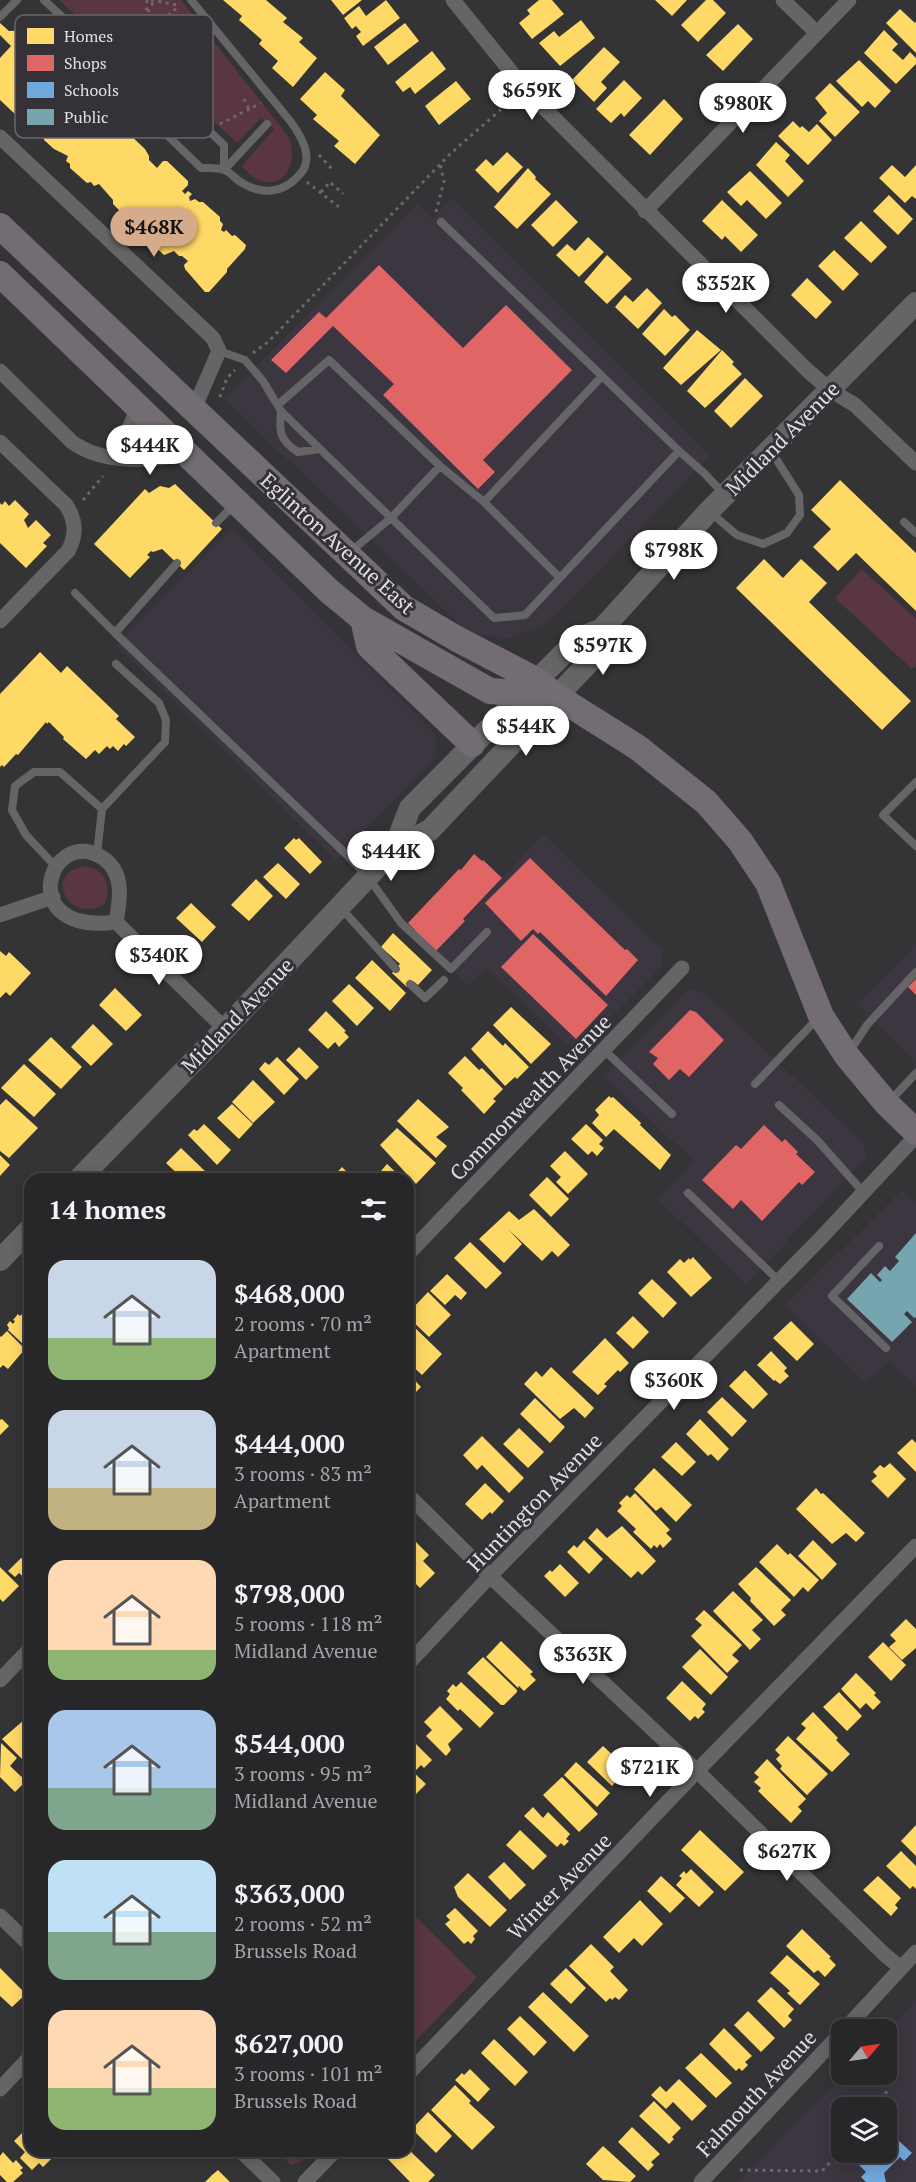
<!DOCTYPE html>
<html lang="en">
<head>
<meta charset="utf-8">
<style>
	body { margin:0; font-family:"PT Serif",serif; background:#2f2e30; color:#f1f3f6; height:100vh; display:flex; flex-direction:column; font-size:22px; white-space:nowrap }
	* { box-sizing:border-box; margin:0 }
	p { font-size:20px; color:#a4a5a8 }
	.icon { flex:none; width:33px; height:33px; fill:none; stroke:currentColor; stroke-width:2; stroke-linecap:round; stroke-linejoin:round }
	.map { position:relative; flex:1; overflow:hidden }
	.drawer { position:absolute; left:24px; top:1173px; width:390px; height:984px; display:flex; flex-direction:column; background:#272628; border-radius:18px; box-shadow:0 3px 15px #0003,0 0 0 2px #434345 }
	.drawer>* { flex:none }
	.needle { width:39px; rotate:61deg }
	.fabs { position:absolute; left:831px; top:2019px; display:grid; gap:12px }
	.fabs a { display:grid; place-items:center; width:66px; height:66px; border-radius:12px; background:#272628; box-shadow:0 3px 15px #0003,0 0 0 2px #434345; font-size:30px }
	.price { position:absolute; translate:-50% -51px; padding:0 14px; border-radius:21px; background:#fff; color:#222; font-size:20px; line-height:39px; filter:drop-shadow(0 2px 3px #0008) }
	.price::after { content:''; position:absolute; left:50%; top:36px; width:18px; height:14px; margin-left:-9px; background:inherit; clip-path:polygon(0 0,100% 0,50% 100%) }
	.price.active { background:#d6ab8b; color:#111 }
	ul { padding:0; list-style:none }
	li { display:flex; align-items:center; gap:18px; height:150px; padding:0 24px }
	li span { display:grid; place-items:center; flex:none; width:168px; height:120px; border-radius:18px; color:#555 }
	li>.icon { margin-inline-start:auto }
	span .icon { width:72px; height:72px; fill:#fffc; stroke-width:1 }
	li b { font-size:26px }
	h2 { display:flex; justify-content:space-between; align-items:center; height:72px; padding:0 24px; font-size:26px }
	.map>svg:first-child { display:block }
</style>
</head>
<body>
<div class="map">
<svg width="916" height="2182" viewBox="0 0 916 2182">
	<rect width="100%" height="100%" fill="#343336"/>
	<!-- built -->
	<path fill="#3b3640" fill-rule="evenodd" d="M452,198L710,456L550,622L510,638L470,634L224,399L418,204L432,219Z
		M232,529L435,734L437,756L336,860L116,645Z
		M543,834L664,951L661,967L576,1052L485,967L469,986L435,953Z
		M916,944V1063L857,1005Z
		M689,989L707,995L864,1144L867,1156L746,1285L658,1199L694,1161L603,1076Z
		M902,1190L916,1203V1386L890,1362L865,1382L785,1306Z
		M916,2000V2182H738L843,2075L886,2074L887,2030ZM842,2108H886V2152H842Z"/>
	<!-- green -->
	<path fill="#593642" d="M59,0H181L288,136C299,157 287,190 261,181C253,179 247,171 242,166L274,129L261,118L237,143L188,98L162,94Z
		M862,569L916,619V665L912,669L835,598Z
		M83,866C106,869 112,885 104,905C83,915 63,906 62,882L70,871Z
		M408,1909L477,1977L408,2049Z
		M277,2151H311L299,2163L291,2165Z"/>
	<!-- homes -->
	<path fill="#ffd966" d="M223,0H266L287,18L283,22L303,38L299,42L317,58L293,87L272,68L278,61L259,44L262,40L239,20L242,16Z
		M331,0H362L343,15Z
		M386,0L400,18L363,46L356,36L361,32L356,26L352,29L344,18L359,6L366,16Z
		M539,0H552L564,14L532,39L519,23L530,14L527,10Z
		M655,0H687L672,16Z
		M706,0H713L726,13L698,42L681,25Z
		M900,9L915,23L916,21V53L886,23Z
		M581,20L595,38L560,66L539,43L554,31L559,37Z
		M0,23L9,31L28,30L83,82L71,95L75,98L80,93H84L106,117H110L118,125L116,131L118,133L117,135L119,136L123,131L127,132L145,149L149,156V160L157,168L163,161H167L188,181V185L182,191L185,194L188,191L192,194L189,197L190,201L195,199L199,202H203L220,217V221L223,224L221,230L224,232L226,230L232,236L235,235L246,245L245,249L227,269V272L209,292H205L185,269L184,265L188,261L182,256H179L174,251L164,255L144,237V233L141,230L142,224L125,211L121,212L113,204V200L99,184L94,186L91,182L87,183L70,168V164L66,161L68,156L54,149L44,140V137L48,132L40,124L36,128L31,129L0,100V58L11,46L0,35Z
		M405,23L419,41L388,65L374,47Z
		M738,24L753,39L723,71L706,55Z
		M884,30L898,44L892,50L903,60L910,52L916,58V64L896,84L864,53Z
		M604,47L620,62L601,82L607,88L594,102L572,80Z
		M432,51L446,69L415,94L410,87L403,92L395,82Z
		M859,60L891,91L875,108L868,101L862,107L836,81Z
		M325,72L345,90L341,96L380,135L355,164L334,146L339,141L313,119L317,115L300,99Z
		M624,80L642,98L624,117L621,113L611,123L596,109Z
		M456,81L471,99L439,125L425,106Z
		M830,83L860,112L835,137L819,121L827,113L815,98Z
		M664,99L683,119L650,155L629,135Z
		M793,121L800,128L802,126L809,132L817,124L832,140L808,165L778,136Z
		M776,142L790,155L785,161L804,181L788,197L756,165Z
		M507,152L523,167L498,193L475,170L486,159L493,166Z
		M892,165L905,177L916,165V199L912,196L905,203L879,178Z
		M528,168L536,177L535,179L551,194L517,229L494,207Z
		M750,171L782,203L766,219L747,200L741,206L727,192Z
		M889,195L913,219L898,235L873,211Z
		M556,200L578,222L553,247L531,225Z
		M722,200L758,235L741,252L725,236L722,240L702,221Z
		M861,221L887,247L871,263L844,238Z
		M588,237L604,252L579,277L556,255L567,244L575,251Z
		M834,250L859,274L843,291L818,266Z
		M607,255L632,279L607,304L584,282Z
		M807,278L832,302L816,319L791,295Z
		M647,288L662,303L638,329L615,307L625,295L633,302Z
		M664,309L672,317L675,315L690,330L665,356L642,334Z
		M697,330L721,350L681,385L663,368Z
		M722,350L734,362L732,364L742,374L705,408L687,391Z
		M745,378L763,396L731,428L714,411Z
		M840,480L916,553V611L856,553L838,571L813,547L831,529L811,510Z
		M175,484L222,529L184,570L162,549L153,552L151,551L147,555L150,557L130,578L94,544L145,489L149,493L160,486L169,488Z
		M15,500L29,514L24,520L28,528L36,520L51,535L43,543L47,546L26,568L0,543V503L2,505L5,501L9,506Z
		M764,559L783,578L801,559L827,583L809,602L911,701L882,730L736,588Z
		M40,652L61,673L67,666L119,716L116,719L135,737L126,746L124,744L118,751L113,746L110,749L107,746L99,754L95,750L86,759L63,739L64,737L49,722L47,724L46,722L18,755L16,754L4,767L2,765L0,767V694Z
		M294,838L296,840L299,838L322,862L310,874L284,848Z
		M278,863L300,884L286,899L263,877Z
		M256,879L273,896L249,921L231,905Z
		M191,903L216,927L202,942L176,918Z
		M393,933L432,970L418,985L413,981L407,987L392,973L400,964L381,947Z
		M0,951L6,956L9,952L31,973L10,996L6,992L0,998Z
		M372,960L406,993L390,1011L355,978Z
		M349,984L374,1008L357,1026L332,1001Z
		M115,988L142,1015L126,1031L99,1005Z
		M511,1007L551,1044L531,1064L493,1025Z
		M326,1011L346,1031L344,1032L349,1037L339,1047L335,1042L328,1049L308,1030Z
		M93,1024L113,1044L91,1066L71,1047Z
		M488,1031L503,1046L505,1043L529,1067L517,1079L515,1077L505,1086L471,1049Z
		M51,1037L82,1067L61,1089L28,1060Z
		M299,1047L319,1067L306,1080L286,1060Z
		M465,1056L479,1070L482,1068L503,1089L493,1099L496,1101L484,1114L461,1090L463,1088L448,1073Z
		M277,1057L299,1079L284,1095L259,1069L265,1062L269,1065Z
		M24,1064L56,1094L34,1117L1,1088Z
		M253,1080L275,1102L253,1123L232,1102Z
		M609,1096L611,1098L613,1097L641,1123L640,1125L671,1155L660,1170L614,1129L606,1137L592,1123L599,1115L595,1110Z
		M6,1099L38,1128L9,1158L0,1151V1105Z
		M418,1099L449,1127L436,1137L447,1146L436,1158L397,1121Z
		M232,1104L253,1124L239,1139L217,1118Z
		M204,1124L231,1150L217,1165L188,1135L194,1129L197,1131Z
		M586,1124L603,1140L599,1144L604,1148L597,1156L592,1151L588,1155L571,1139Z
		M397,1128L436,1163L416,1184L380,1145Z
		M181,1148L207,1173L201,1179H183L166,1163Z
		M565,1151L588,1174L568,1194L556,1182L561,1177L550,1166Z
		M0,1155L10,1165L0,1176Z
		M387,1164L403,1179H376L375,1178Z
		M342,1167L349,1174L351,1173L357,1179H331Z
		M547,1177L569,1199L551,1217L529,1195Z
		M534,1209L570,1245L558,1257L552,1251L542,1261L508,1229L522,1244L504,1263L479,1239L509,1211L519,1220Z
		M470,1242L502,1273L486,1289L454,1258Z
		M693,1257L712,1278L691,1297L667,1272L680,1259L684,1263L689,1258L690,1260Z
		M447,1274L467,1293L461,1300L455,1295L445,1305L430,1291Z
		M652,1279L677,1303L663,1318L638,1293Z
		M428,1292L451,1315L429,1337L408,1317L413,1310L412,1309Z
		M23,1313L30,1320V1343L27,1340L23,1344L8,1330L9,1328L7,1325L10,1321L13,1324L15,1321L13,1320L18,1314L20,1316Z
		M633,1316L649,1332L633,1349L616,1333Z
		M408,1321L442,1354L422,1375L408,1362Z
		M791,1321L814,1344L797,1361L773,1338Z
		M7,1331L25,1349L8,1369L3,1365L0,1368V1336L1,1337Z
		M605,1338L629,1363L620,1372L618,1370L604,1384L607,1386L598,1395L572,1372Z
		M771,1351L787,1368L784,1371L789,1376L780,1384L775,1380L774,1381L757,1365Z
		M551,1367L594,1408L585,1418L574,1408L560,1419L524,1384L536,1371L542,1377Z
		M745,1370L768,1394L753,1409L729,1386Z
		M408,1373L421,1387L408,1400Z
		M722,1397L747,1421L732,1437L707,1412Z
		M535,1398L565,1427L550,1443L520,1414Z
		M2,1419L9,1426L0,1435V1420Z
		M700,1419L729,1449L718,1461L711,1454L708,1456L686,1434Z
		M519,1428L544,1452L528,1468L503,1444Z
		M482,1436L524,1478L509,1493L482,1465L477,1470L463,1455Z
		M912,1439L916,1443V1472L897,1453Z
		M676,1442L696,1462L682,1476L661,1457Z
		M890,1463L906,1479L888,1498L871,1481L877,1476L873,1472L880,1465L884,1468Z
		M654,1468L692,1505L676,1522L661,1507L656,1511L634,1489Z
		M485,1483L504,1501L492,1514L490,1512L482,1520L465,1504Z
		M816,1488L821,1494L823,1493L865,1533L856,1542L846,1533L832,1544L796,1509Z
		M635,1493L670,1530L666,1533L672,1539L663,1548L660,1544L657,1548L654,1545L651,1549L633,1532L636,1529L617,1511L622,1506L619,1503L627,1495L630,1498Z
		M622,1526L656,1561L642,1575L638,1571L631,1578L588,1538L597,1528L607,1538Z
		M584,1540L603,1559L589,1574L567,1552L574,1545L577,1548Z
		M813,1540L837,1564L822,1580L798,1556Z
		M415,1541L429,1555L423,1561L435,1573L420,1588L408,1576V1556L412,1552L408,1548Z
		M777,1544L788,1555L790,1553L819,1580L808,1592L803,1587L794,1597L759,1562Z
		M21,1558L30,1567V1583L19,1573L15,1577L8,1571Z
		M560,1564L579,1583L565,1597L544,1576L550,1570L552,1572Z
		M0,1567L19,1586L3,1602L0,1599Z
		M756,1567L791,1600L781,1610L786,1615L774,1626L750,1601L751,1598L738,1584Z
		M408,1584L416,1592L408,1600Z
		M733,1591L763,1620L752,1630L761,1639L750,1650L713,1611Z
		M704,1610L742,1645L732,1655L739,1661L727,1673L691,1636L702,1625L695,1619Z
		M906,1619L916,1629V1648L902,1660L889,1647L896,1641L890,1635Z
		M501,1641L533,1672L530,1674L536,1680L524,1691L519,1686L518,1688L486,1657Z
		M883,1642L906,1665L891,1681L868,1657Z
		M700,1649L728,1677L711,1695L682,1667Z
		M483,1657L517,1690V1692L504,1705H501L467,1673Z
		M856,1673L876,1693L874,1695L881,1702L873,1710L866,1703L860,1709L841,1689Z
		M682,1681L706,1704L702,1709L705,1712L698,1719L695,1716L690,1721L666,1698Z
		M461,1682L494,1713L480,1728L460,1709L458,1711L446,1699L450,1694L447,1691L453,1684L456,1687Z
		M839,1692L862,1716L847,1731L823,1707Z
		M440,1706L463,1729L448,1744L451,1750L446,1756L426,1736L432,1730L424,1722Z
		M813,1712L838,1738L836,1740L850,1754L832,1772L796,1739L806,1728L801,1724Z
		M24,1720L30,1726V1760L28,1758L24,1761L2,1739Z
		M408,1736L432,1760L424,1768L421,1765L415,1771L408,1764Z
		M788,1736L828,1774L807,1795L780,1769L782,1766L776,1759L780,1755L775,1750Z
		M1,1743L17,1758L10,1766L26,1781L15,1792L0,1777Z
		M603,1746L616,1758L620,1753L626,1759L622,1764L627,1769L612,1786L587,1762Z
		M767,1759L806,1799L798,1807L802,1811L791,1823L758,1791L761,1788L754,1782L759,1777L754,1773Z
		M576,1762L610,1793L597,1807L564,1775Z
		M408,1767L426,1784L408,1802Z
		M562,1777L598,1814L579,1832L543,1795Z
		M533,1807L543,1818L548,1812L570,1834L566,1839L569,1841L564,1846L561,1843L557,1847L524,1816Z
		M916,1825V1856L901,1841Z
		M520,1830L547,1856L533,1870L506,1845Z
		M700,1830L744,1872L725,1891L681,1850Z
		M901,1851L916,1866V1889L913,1886L910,1889L886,1866Z
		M504,1862L526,1885L510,1900L488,1877Z
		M691,1869L714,1892L699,1907L676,1885L682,1878L679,1876L684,1871L686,1874Z
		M468,1873L507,1910L490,1927L458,1897L454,1887Z
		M661,1876L685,1898L670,1913L647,1891Z
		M878,1876L901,1898L895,1905L898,1908L891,1916L863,1890Z
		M640,1900L663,1924L642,1946L634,1938L619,1953L603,1937Z
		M455,1908L478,1931L473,1936L475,1939L471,1944L468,1941L464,1944L445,1924L450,1920L446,1916Z
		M802,1929L831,1957L829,1958L836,1965L825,1977L818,1970L814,1973L786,1946Z
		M591,1944L614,1967L610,1971L628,1990L619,2000L615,1997L612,2000L610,1998L606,2002L569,1966Z
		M787,1955L820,1984L800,2005L787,1993L790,1991L770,1973Z
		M0,1968L26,1994L12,2007L0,1996Z
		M566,1968L586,1988L571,2004L550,1984Z
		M771,1987L794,2009L788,2016L792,2020L784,2028L757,2001Z
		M543,1992L589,2036L574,2052L528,2007Z
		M748,2011L775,2038L761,2052L734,2025Z
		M520,2016L547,2042L534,2056L507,2029Z
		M724,2028L752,2056L745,2062L748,2065L742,2071L739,2068L736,2071L709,2044Z
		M494,2039L528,2072L515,2086L481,2053Z
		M701,2053L732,2083L716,2098L685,2068Z
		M470,2069L490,2089L478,2102L455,2080L462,2073L464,2075Z
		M679,2079L707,2106L692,2121L673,2102L666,2109L651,2095L660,2086L666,2092Z
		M455,2085L471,2101L469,2103L495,2127L472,2150L431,2110Z
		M654,2101L681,2128L672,2137L674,2139L669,2144L639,2116Z
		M428,2112L452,2136L436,2153L412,2129Z
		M29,2126L30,2151H53L56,2154L43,2167L39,2163L32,2170L20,2158L25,2152L14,2141Z
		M632,2127L660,2154L651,2162L654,2165L648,2171L618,2142Z
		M603,2146L636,2176L630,2182L603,2180L586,2164Z
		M408,2149L435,2175L428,2182H410L383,2154L386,2151H408Z
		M3,2152L13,2163L16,2160L23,2168L20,2170L23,2173L13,2182H7L0,2175V2156Z
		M218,2170L230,2182H205L212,2175Z"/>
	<!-- shops -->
	<path fill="#e06666" d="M379,265L463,348L506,305L572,370L483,460L495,472L478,489L383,395L394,384L333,326L286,373L271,360L319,312L326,318Z
		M474,854L482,861L483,860L502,878L463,919L465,921L435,952L413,931L415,930L408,923L459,869L461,870Z
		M530,858L625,950L627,949L638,960L606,996L540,932L538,934L533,929L521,941L485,903Z
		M533,934L608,1005L576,1039L501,967Z
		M916,979V995L908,987Z
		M690,1010L696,1012L724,1040L689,1077L680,1069L669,1080L653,1064L658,1058L649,1052Z
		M764,1125L782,1142L785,1139L798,1152L796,1154L815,1172L802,1185L799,1182L762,1221L741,1200L733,1209L702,1180L736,1145L741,1149Z"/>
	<!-- schools -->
	<path fill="#6fa8dc" d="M886,2129L912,2153L904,2161L900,2157L884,2173L886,2182H866L861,2177L866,2172L846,2152H886Z"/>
	<!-- public -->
	<path fill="#76a5af" d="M916,1233V1317L914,1318L907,1311L904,1314L912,1322L892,1342L847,1299L871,1273L880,1282L882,1280L877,1275L885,1266L890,1271L899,1261L895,1257Z"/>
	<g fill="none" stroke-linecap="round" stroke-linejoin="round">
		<!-- path -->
		<path stroke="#69686a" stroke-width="3" stroke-dasharray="3 4.5" stroke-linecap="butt" d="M147,0L146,17L154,0
			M151,0L177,5
			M168,15L201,49C196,68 164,69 191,97
			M122,21L132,32
			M182,45L198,29
			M116,51L146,17C160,17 170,19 178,5
			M193,60L201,69V75
			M244,99L249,109
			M220,124L261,103
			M319,155L332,169
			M307,182L339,207
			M321,192L330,182L343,194
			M436,212L444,181L440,164
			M253,353L268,342L451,153L512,100
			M220,397L227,378L235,370
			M83,500L103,476
			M879,2024L882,2030
			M883,2108L886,2104V2074
			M740,2170L822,2171L842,2150"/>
		<!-- lane -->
		<path stroke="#656466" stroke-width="8" d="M44,0L162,109L167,135L201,168C208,168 218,167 224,170C230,172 235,178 239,181C261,196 284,194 301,173C314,157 301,136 291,122L191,0
			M0,17L17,0
			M162,109H185L224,145V170
			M224,170L267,124
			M441,222L602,376
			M219,351L245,360L263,381L281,411L494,618L525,615L679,451
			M279,404L329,360L440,466
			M281,411C279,431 279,440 298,452L320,449
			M484,502L602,376L679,451L704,473L724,494
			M710,512L737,535L763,544L787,533L800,515L799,495L771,451
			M904,522L916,533
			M216,523L234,505
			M350,552L391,518L440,466L484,502L559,577
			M177,563L115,633L348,856L368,877L401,923L451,969L487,932
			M75,593L115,633
			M916,782L883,815L916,846
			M102,809L165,742L166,720L159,703L116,664
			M56,867L26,835L12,810L15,786L34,772H60L102,809L97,854
			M341,908L396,969
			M410,984L425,998L444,980
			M604,1050L672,1114
			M850,1051L867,1025L916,972
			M755,1084L818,1018
			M890,1101L916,1073
			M779,1105L818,1141L863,1192
			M688,1193L779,1281
			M879,1246L832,1296L886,1348"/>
		<!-- street -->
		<path stroke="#656466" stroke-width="15" d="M453,0L525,89L807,370L830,390L855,405L916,463
			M783,0L817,33
			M0,137L213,338L219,351L194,409
			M645,211L849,0
			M0,371L72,442C104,465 150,461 187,454
			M0,442L66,505C76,520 77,535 68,551L0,621
			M112,456L122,444L139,406
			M0,915L53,897
			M116,922C120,900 125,873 103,858C50,823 12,936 116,922L225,1029
			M408,1254L682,968
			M408,1495L490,1576L697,1771L884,1954L901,1968
			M408,1664L490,1576L820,1239L916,1136
			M0,1680L30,1649
			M0,1916L30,1945
			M844,2030L916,1952
			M408,2074L697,1771L916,1546
			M0,2089L30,2057
			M241,2151L273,2182
			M305,2182L335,2151
			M701,2182L842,2032"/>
		<!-- secondary -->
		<path stroke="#656466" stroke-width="22" d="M394,849L410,808L579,638L602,629
			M79,1179L225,1029L394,849L430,830L595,656L602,629L709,511L916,303
			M0,1260L30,1229"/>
		<!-- primary -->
		<path stroke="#746c73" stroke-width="26" d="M0,226L404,608L459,640L536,680L556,696L637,747L706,802L740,841L768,883L821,1016L847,1056L887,1104L916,1132
			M0,274L329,591L363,619L490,691L556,696
			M363,619L369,646L472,744"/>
	</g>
	<g text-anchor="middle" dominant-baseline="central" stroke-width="6" stroke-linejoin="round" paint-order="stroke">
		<!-- street labels -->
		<g font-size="21" fill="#e0dee1" stroke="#343237">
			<text transform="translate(782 438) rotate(-45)">Midland Avenue</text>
			<text transform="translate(338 543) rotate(42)">Eglinton Avenue East</text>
			<text transform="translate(237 1015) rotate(-46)">Midland Avenue</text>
			<text transform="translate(530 1097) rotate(-46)">Commonwealth Avenue</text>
			<text transform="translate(534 1502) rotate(-46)">Huntington Avenue</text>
			<text transform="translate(559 1886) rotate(-46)">Winter Avenue</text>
			<text transform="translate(756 2093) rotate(-47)">Falmouth Avenue</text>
		</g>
	</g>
	<!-- legend -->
	<rect x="15" y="15" width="198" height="123" rx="9" fill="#343237" stroke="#68666a" stroke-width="1.5"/>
	<rect x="27" y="28" width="27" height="16" fill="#ffd966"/>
	<rect x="27" y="55" width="27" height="16" fill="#e06666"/>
	<rect x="27" y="82" width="27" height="16" fill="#6fa8dc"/>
	<rect x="27" y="109" width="27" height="16" fill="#76a5af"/>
	<g font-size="16" fill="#e0dee1">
		<text x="64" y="42">Homes</text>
		<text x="64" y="69">Shops</text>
		<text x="64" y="96">Schools</text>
		<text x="64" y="123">Public</text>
	</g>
</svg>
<div class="fabs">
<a><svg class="needle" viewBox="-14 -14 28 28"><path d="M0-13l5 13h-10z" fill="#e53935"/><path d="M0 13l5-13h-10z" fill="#a4a5a8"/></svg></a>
<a><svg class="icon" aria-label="layers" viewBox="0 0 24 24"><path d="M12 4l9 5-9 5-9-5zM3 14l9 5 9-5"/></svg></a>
</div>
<b class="price" style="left:532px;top:121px">$659K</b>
<b class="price" style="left:743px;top:134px">$980K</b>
<b class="price active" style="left:154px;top:258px">$468K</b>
<b class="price" style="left:726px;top:314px">$352K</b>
<b class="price" style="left:150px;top:476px">$444K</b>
<b class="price" style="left:674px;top:581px">$798K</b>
<b class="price" style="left:603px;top:676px">$597K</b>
<b class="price" style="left:526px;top:757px">$544K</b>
<b class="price" style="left:391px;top:882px">$444K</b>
<b class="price" style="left:159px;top:986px">$340K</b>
<b class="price" style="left:674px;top:1411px">$360K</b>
<b class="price" style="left:583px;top:1685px">$363K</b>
<b class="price" style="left:650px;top:1798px">$721K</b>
<b class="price" style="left:787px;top:1882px">$627K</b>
<section class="drawer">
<h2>14 homes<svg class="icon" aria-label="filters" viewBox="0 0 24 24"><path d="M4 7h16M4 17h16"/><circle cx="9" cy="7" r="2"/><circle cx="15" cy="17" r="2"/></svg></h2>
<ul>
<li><span style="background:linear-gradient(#c9d6e8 65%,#8fb573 0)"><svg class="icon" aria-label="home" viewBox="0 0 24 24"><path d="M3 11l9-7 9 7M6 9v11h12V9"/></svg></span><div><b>$468,000</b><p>2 rooms · 70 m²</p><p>Apartment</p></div></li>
<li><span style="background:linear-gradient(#c9d6e8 65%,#c2b280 0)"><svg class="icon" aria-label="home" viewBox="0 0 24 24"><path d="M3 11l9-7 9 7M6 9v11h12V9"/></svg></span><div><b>$444,000</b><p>3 rooms · 83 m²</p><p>Apartment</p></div></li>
<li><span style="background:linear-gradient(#ffd9b3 75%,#8fb573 0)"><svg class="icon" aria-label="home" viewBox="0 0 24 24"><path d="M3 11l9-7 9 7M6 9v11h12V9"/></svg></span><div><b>$798,000</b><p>5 rooms · 118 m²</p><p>Midland Avenue</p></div></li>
<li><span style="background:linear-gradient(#a9c7e8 65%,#7fa58c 0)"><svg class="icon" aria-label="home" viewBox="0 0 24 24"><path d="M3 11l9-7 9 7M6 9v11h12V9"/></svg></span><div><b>$544,000</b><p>3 rooms · 95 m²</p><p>Midland Avenue</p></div></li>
<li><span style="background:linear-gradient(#bfe0f5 60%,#7fa58c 0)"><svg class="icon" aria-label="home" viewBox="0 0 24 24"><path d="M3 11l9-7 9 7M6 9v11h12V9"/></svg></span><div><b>$363,000</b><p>2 rooms · 52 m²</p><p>Brussels Road</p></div></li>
<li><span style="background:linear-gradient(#ffd9b3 65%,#8fb573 0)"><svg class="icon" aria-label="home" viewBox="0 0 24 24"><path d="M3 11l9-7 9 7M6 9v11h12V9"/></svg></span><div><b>$627,000</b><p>3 rooms · 101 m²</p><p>Brussels Road</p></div></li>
</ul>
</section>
</div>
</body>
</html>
